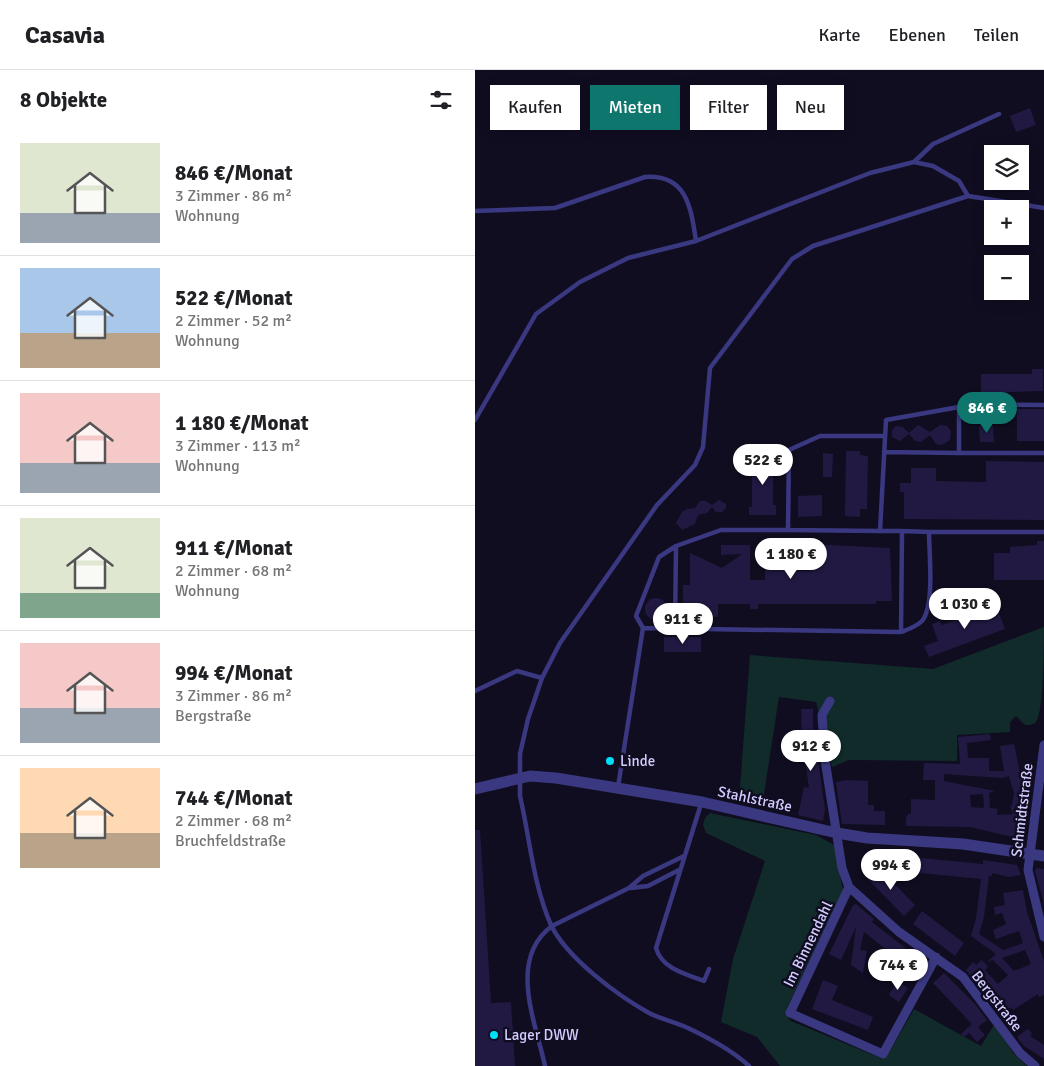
<!DOCTYPE html>
<html lang="de">
<head>
<meta charset="utf-8">
<style>
	body { margin:0; font-family:Signika,sans-serif; background:#f6f6f6; color:#202124; height:100vh; display:flex; flex-direction:column; font-size:19px; white-space:nowrap }
	* { box-sizing:border-box; margin:0 }
	p { font-size:16px; color:#757577 }
	.icon { flex:none; width:28px; height:28px; fill:none; stroke:currentColor; stroke-width:2; stroke-linecap:round; stroke-linejoin:round }
	.map { position:relative; flex:1; overflow:hidden }
	.drawer { display:flex; flex-direction:column; background:#fff; width:475px }
	.drawer>* { flex:none }
	.banner { position:absolute; left:15px; top:15px; width:475px; height:45px; display:flex; gap:10px }
	.tools { position:absolute; left:509px; top:75px; display:grid; gap:10px }
	.tools a { display:grid; place-items:center; width:45px; height:45px; border-radius:0px; background:#fff; box-shadow:0 2px 12px #0003; font-size:25px }
	.price { position:absolute; translate:-50% -42px; padding:0 11px; border-radius:18px; background:#fff; color:#222; font-size:16px; line-height:32px; filter:drop-shadow(0 1px 2px #0008) }
	.price::after { content:''; position:absolute; left:50%; top:30px; width:15px; height:11px; margin-left:-8px; background:inherit; clip-path:polygon(0 0,100% 0,50% 100%) }
	.price.on { background:#0f766e; color:#fff }
	ul { padding:0; list-style:none }
	li { display:flex; align-items:center; gap:15px; height:125px; padding:0 20px }
	li+li { border-top:1px solid #e0e0e0 }
	li span { display:grid; place-items:center; flex:none; width:140px; height:100px; border-radius:0px; color:#555 }
	li>.icon { margin-inline-start:auto }
	span .icon { width:60px; height:60px; fill:#fffc; stroke-width:1 }
	li b { font-size:21px }
	h2 { display:flex; justify-content:space-between; align-items:center; height:60px; padding:0 20px; font-size:21px }
	.chip { padding:0 18px; border-radius:0px; background:#fff; box-shadow:0 2px 12px #0003; font-size:18px; line-height:45px }
	.chip.on { background:#0f766e; color:#fff }
	header { display:flex; align-items:center; gap:30px; box-sizing:border-box; height:70px; padding:0 25px; background:#fff; border-bottom:1px solid #e0e0e0 }
	header strong { font-size:24px }
	nav { display:flex; gap:28px; margin-inline-start:auto; font-size:18px }
	main { display:flex; flex:1; min-height:0 }
	.map>svg:first-child { display:block }
</style>
</head>
<body>
<header>
<strong>Casavia</strong>
<nav><a>Karte</a><a>Ebenen</a><a>Teilen</a></nav>
</header>
<main>
<section class="drawer">
<h2>8 Objekte<svg class="icon" aria-label="filters" viewBox="0 0 24 24"><path d="M4 7h16M4 17h16"/><circle cx="9" cy="7" r="2"/><circle cx="15" cy="17" r="2"/></svg></h2>
<ul>
<li><span style="background:linear-gradient(#dfe7d0 70%,#9aa5b1 0)"><svg class="icon" aria-label="home" viewBox="0 0 24 24"><path d="M3 11l9-7 9 7M6 9v11h12V9"/></svg></span><div><b>846 €/Monat</b><p>3 Zimmer · 86 m²</p><p>Wohnung</p></div></li>
<li><span style="background:linear-gradient(#a9c7e8 65%,#b9a48a 0)"><svg class="icon" aria-label="home" viewBox="0 0 24 24"><path d="M3 11l9-7 9 7M6 9v11h12V9"/></svg></span><div><b>522 €/Monat</b><p>2 Zimmer · 52 m²</p><p>Wohnung</p></div></li>
<li><span style="background:linear-gradient(#f6c9c9 70%,#9aa5b1 0)"><svg class="icon" aria-label="home" viewBox="0 0 24 24"><path d="M3 11l9-7 9 7M6 9v11h12V9"/></svg></span><div><b>1 180 €/Monat</b><p>3 Zimmer · 113 m²</p><p>Wohnung</p></div></li>
<li><span style="background:linear-gradient(#dfe7d0 75%,#7fa58c 0)"><svg class="icon" aria-label="home" viewBox="0 0 24 24"><path d="M3 11l9-7 9 7M6 9v11h12V9"/></svg></span><div><b>911 €/Monat</b><p>2 Zimmer · 68 m²</p><p>Wohnung</p></div></li>
<li><span style="background:linear-gradient(#f6c9c9 65%,#9aa5b1 0)"><svg class="icon" aria-label="home" viewBox="0 0 24 24"><path d="M3 11l9-7 9 7M6 9v11h12V9"/></svg></span><div><b>994 €/Monat</b><p>3 Zimmer · 86 m²</p><p>Bergstraße</p></div></li>
<li><span style="background:linear-gradient(#ffd9b3 65%,#b9a48a 0)"><svg class="icon" aria-label="home" viewBox="0 0 24 24"><path d="M3 11l9-7 9 7M6 9v11h12V9"/></svg></span><div><b>744 €/Monat</b><p>2 Zimmer · 68 m²</p><p>Bruchfeldstraße</p></div></li>
</ul>
</section>
<div class="map">
<svg width="569" height="996" viewBox="0 0 569 996">
	<rect width="100%" height="100%" fill="#100d21"/>
	<!-- green -->
	<path fill="#102b2a" d="M569,557C569,574 569,643 561,652C558,655 553,655 550,655L541,646L535,652V662L482,665V691L374,690L357,697L341,632L304,627L287,737L264,731L275,585L458,599Z
		M235,743L341,765L359,775L368,820L312,938V946L316,951L408,989L415,981L439,939L506,976L520,953L538,983L552,996H305L282,967L246,952L258,889L290,791L231,763L228,755L230,748Z"/>
	<!-- building -->
	<path fill="#211942" fill-rule="evenodd" d="M555,38L561,55L541,62L535,46Z
		M557,299H568V321L506,323V304H557Z
		M542,339H569V371H542Z
		M443,355L455,362L465,355L472,356L476,361L475,370L467,375L461,374L455,365L446,372L440,371L434,364L425,371L417,367V360L421,356L428,357L434,363Z
		M504,356H518L519,372H505Z
		M371,381H385V385L393,386L392,439H385V447L370,446Z
		M348,383L358,384L357,407H348Z
		M277,385H298V435H301V445H274V437H277Z
		M511,391L569,392V450L429,449V422H425V413H436V398H461V411L511,412Z
		M347,425V446L323,447V426Z
		M244,430L251,434V438L247,442H241L237,437L232,443L223,445L220,454L207,460L201,453L207,442L212,439L220,438L225,431H231L237,435Z
		M562,471H569V510H519V483H535V477L562,475Z
		M335,474L415,478L417,531H401V534H283V539H275V534H243V547L208,546V515H215V483L247,498L267,484L246,485V475H275V510H290V494H322V501H336Z
		M170 539a11 11 0 1 1 22 0a11 11 0 1 1-22 0Z
		M521,535L530,559L454,587L449,576L463,571L457,554L465,551L467,555Z
		M189,567H226V582H189Z
		M326,639H338V659H340L341,675L350,740L348,751L323,745L329,717L334,718L327,669Z
		M515,664L516,670L492,673L493,688H514V701H529L525,676L539,674L550,726L542,768L495,757L431,756V748L433,744H436V729L460,730V710H448L449,693L485,694L483,667ZM469,704L527,708L534,706L539,724L537,735L535,736L538,744L522,745L523,739L515,738L514,723L520,721L469,711ZM508,724L509,738L496,737L495,725Z
		M372,710L393,711V735H399V741H410V755L367,754L361,712Z
		M0,760H5L16,933L36,932L40,996H0Z
		M426,786L508,794V790L542,795L546,805L534,807L517,803V806H514L509,847L504,864L528,880L548,873L544,861L521,869L518,860L531,854L527,843L520,845L519,837L530,835L528,823L548,820L552,842L569,891V925L564,927L563,924L538,940L536,937L527,944L491,900L498,892L501,895L507,890L513,897L510,900L523,914L533,905L518,890L512,892L521,884L496,866L501,848L506,809L425,801ZM550,880L556,894L539,901L527,888Z
		M403,797L440,835L429,846L392,808Z
		M562,798L569,799V834L561,805L560,800Z
		M381,834L399,849L397,852L434,881L433,883L447,895L438,906L430,900L421,913L409,905L411,898L417,902L426,891L389,862L385,880L392,881L388,903L376,895L381,857L366,890L354,884L378,835Z
		M447,841L489,873L480,886L438,854Z
		M469,903L500,934L512,950L503,957L510,965L502,972L494,963L489,967L486,964L497,954L458,913Z
		M348,910L363,916L357,930L398,947L393,960L337,939Z
		M422,911L433,918L424,932L414,925Z
		M553,959L557,963L555,966L569,975V989L549,976L542,967Z"/>
	<g fill="none" stroke-linecap="round" stroke-linejoin="round">
		<!-- service -->
		<path stroke="#3a3880" stroke-width="4.5" d="M439,92L458,74L524,44
			M0,141L80,138L170,107C212,104 216,138 221,171
			M484,337L493,334L569,335
			M0,350L61,244L105,212L153,188L221,171L395,103L439,92L458,96L484,111L493,126
			M484,383H569
			M405,461L313,460L314,380L345,366H410
			M454,462H569
			M168,558L161,546L184,487L201,476
			M200,558L201,476L246,460H313
			M426,562C434,559 441,557 447,551C460,535 454,483 454,462L427,461
			M0,621L42,601L67,608
			M45,684L53,649L67,608L85,573L182,435L220,395L228,377L235,298L317,189L338,176L493,126L569,138
			M143,717L168,558L426,562L427,461H405L411,350L484,337V383L409,382
			M45,726C55,769 58,814 76,855C92,888 142,925 174,943C186,949 200,952 213,958C234,968 257,980 274,996
			M226,734L181,878C187,899 211,904 229,911L234,899
			M156,818L173,816L204,800
			M70,996C61,953 32,889 77,856L154,818L168,806L209,786"/>
		<!-- minor -->
		<path stroke="#3a3880" stroke-width="9" d="M355,631L347,645L350,690L367,798L374,817L424,862L488,907L545,983L560,996
			M569,675L553,800L569,867
			M374,817L315,943L408,984L461,887"/>
		<!-- tertiary -->
		<path stroke="#3a3880" stroke-width="11" d="M0,719L55,706L81,708L227,732L362,763L392,768L488,774L569,786"/>
		<!-- service-bridge -->
		<path stroke="#3a3880" stroke-width="4.5" d="M45,684V726"/>
	</g>
	<!-- markers -->
	<g fill="#00dff8" stroke="#100d21" stroke-width="2">
		<circle cx="135" cy="691" r="5"/>
		<circle cx="19" cy="965" r="5"/>
	</g>
	<g text-anchor="middle" dominant-baseline="central" stroke-width="5" stroke-linejoin="round" paint-order="stroke">
		<!-- poi labels -->
		<g font-size="15" fill="#d3cdff" stroke="#100d21" text-anchor="start">
			<text x="145" y="691">Linde</text>
			<text x="29" y="965">Lager DWW</text>
		</g>
		<!-- street labels -->
		<g font-size="15" fill="#d3cdff" stroke="#100d21">
			<text transform="translate(280 729) rotate(12)">Stahlstraße</text>
			<text transform="translate(547 740) rotate(-83)">Schmidtstraße</text>
			<text transform="translate(333 874) rotate(-64)">Im Binnendahl</text>
			<text transform="translate(522 931) rotate(52)">Bergstraße</text>
		</g>
	</g>
</svg>
<div class="tools">
<a><svg class="icon" aria-label="layers" viewBox="0 0 24 24"><path d="M12 4l9 5-9 5-9-5zM3 14l9 5 9-5"/></svg></a>
<a>+</a>
<a>−</a>
</div>
<b class="price on" style="left:512px;top:364px">846 €</b>
<b class="price" style="left:288px;top:416px">522 €</b>
<b class="price" style="left:316px;top:510px">1 180 €</b>
<b class="price" style="left:490px;top:560px">1 030 €</b>
<b class="price" style="left:208px;top:575px">911 €</b>
<b class="price" style="left:336px;top:702px">912 €</b>
<b class="price" style="left:416px;top:821px">994 €</b>
<b class="price" style="left:423px;top:921px">744 €</b>
<div class="banner">
<a class="chip">Kaufen</a>
<a class="chip on">Mieten</a>
<a class="chip">Filter</a>
<a class="chip">Neu</a>
</div>
</div>
</main>
</body>
</html>
